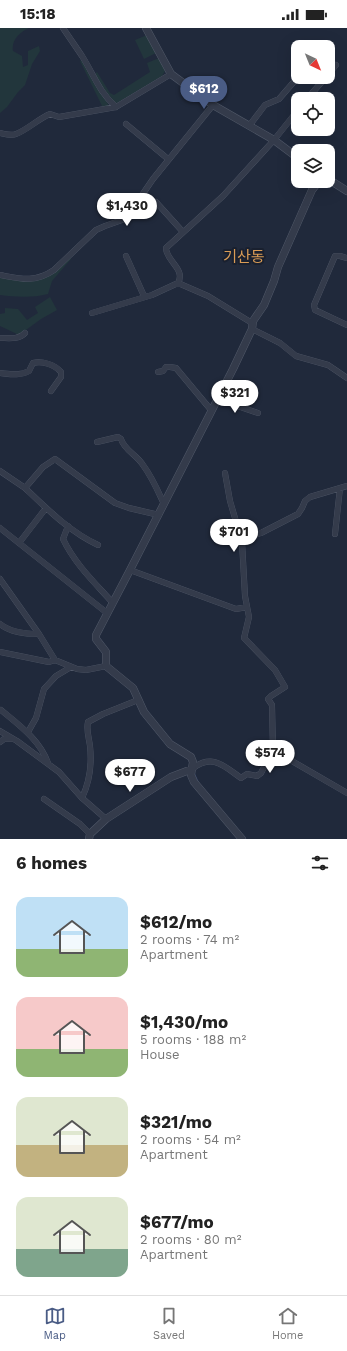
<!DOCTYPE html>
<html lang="en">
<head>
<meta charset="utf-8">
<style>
	body { margin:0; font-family:"Work Sans","Noto Sans KR",sans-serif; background:#f2f2f2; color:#222; height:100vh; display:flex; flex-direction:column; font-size:15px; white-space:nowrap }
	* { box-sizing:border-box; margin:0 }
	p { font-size:13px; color:#767676 }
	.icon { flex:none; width:22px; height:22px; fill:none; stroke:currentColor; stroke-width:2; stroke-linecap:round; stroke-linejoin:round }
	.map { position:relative; height:811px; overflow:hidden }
	.panel { display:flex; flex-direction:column; background:#fff; flex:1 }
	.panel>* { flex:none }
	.needle { width:26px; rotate:137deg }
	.buttons { position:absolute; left:291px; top:12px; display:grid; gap:8px }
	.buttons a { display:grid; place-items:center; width:44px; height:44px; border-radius:8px; background:#fff; box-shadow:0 4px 16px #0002; font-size:20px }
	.price { position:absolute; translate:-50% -34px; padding:0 9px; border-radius:14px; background:#fff; color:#222; font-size:13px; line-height:26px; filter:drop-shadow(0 1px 2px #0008) }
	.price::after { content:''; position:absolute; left:50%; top:24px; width:12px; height:9px; margin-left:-6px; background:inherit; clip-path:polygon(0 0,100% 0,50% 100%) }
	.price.current { background:#4a5c85; color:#fff }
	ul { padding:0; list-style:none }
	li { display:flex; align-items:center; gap:12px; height:100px; padding:0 16px }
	li span { display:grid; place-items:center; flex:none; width:112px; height:80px; border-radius:12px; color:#555 }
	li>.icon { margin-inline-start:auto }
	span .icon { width:48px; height:48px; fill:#fffc; stroke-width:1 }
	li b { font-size:17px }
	h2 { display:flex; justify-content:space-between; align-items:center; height:48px; padding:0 16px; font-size:17px }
	.status { display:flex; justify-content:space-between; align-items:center; height:28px; padding:0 20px; background:#fff; direction:ltr }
	.status svg { height:11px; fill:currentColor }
	.tab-bar { display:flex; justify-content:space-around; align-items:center; height:56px; border-top:1px solid #e0e0e0; background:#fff; font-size:11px; color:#767676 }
	.tab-bar a { display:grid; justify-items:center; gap:2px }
	.tab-bar .current { color:#4a5c85 }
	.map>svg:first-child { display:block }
</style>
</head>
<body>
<div class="status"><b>15:18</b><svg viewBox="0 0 49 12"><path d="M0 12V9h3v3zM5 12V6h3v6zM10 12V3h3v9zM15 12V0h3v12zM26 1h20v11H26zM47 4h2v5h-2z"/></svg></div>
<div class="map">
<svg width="347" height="811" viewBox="0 0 347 811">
	<rect width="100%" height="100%" fill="#20293b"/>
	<!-- green -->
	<path fill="#22363c" d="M0,0H29C20,4 11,12 13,23L22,28L23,39L28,37V23L39,18L40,23L32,36L25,57L18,64L7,79L0,85Z
		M147,7L156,25L144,31L135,12Z
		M159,30L165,43L162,48L117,75C106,72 100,55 95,46L97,44L110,65L114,67L150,44L147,35Z
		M82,32L109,78L103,80L80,33Z
		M70,229L71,231L52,253L48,266C33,270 15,269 0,267V248L32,253Z
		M50,269L57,282L41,291L19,307L0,298V286L5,285V280L18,281L27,292L38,285L35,279Z"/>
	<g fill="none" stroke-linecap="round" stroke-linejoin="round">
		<!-- stream -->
		<path stroke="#324264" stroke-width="1.5" d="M194,745L198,754"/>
		<defs>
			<path id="minor" d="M63,0C69,9 76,19 82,28C94,47 99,64 116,79
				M324,19L327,16
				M328,47L336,37
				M307,71L326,49
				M126,96L168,131
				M249,98L265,77L279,71L298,49
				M0,105C5,106 11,108 16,106C27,102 38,91 50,86L59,89L116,79L171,46
				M156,174L183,204
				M126,228L144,268
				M347,230L340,228H335L314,277L315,282L347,297
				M0,247C21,251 35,255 54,242L96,202L105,198L122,192L129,186L153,151L213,77
				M178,255C186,241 166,233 166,220L223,168L274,112L298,82
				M92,285L152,267L178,255L208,268L252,295
				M252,301L280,315L296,328L328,337L347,350
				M0,310C8,310 19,312 25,305
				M158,344L163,343L166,339H170L176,340L211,382
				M0,345C10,346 20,348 29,343L33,335C42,333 54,336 61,344V349L51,363
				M217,371L258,385
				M97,414L118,409L121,411C124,422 137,427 143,437C152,449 158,463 164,476
				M0,443L25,460
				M68,498L63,511C75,536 94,554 112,574
				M0,500L107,585
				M335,506L340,460
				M241,511L261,505L298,486L302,480L305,473L310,469L347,458
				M19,515L46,480
				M98,517C70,504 47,481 25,460L43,439L55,431L115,475L129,480L159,487
				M130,542L236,581L247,579
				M0,551L39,606
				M0,596C11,605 26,606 39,606L55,632L77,641L86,642L106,638
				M0,624L49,634L55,632
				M1,682C19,697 40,712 48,735
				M0,703L17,713L59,744L82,770L106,791
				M28,704L36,690L44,661L56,648L71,639
				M0,714L4,711H13
				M273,722L347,765
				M192,741C212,725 224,738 241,750L247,746L257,748L261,745L273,722L272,677L268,671L271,668L285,659L275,642L244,610L249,589L245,568L242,514L230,473L225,445
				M82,770C90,753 92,736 90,718C89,710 86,702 88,694L103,686L138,672
				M44,771L80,796L90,806"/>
			<path id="tertiary" d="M146,0L171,46L213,77L274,112L298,130
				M328,151L347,163
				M89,811L90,806L106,791L171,749L192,741
				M242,811L194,754L191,747L193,734L191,729L170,716L144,684L133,660L106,638V624L96,611V607L130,542L233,341L252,301L253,293L264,277L274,253L278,239L312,162L319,153"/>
		</defs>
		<!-- minor casing -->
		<use href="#minor" stroke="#515969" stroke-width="6"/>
		<!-- tertiary casing -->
		<use href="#tertiary" stroke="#515969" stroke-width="8"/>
		<!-- minor -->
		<use href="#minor" stroke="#343b4b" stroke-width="5.5"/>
		<!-- tertiary -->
		<use href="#tertiary" stroke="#343b4b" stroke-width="7"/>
	</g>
	<g text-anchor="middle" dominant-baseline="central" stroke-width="4" stroke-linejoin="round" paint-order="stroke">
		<!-- quarter labels -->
		<g font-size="15" fill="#da9c56" stroke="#19202f">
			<text x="244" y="229">기산동</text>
		</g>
	</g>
</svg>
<div class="buttons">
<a><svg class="needle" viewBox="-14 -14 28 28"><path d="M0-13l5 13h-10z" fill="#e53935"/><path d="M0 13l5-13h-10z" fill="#767676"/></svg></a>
<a><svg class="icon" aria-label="locate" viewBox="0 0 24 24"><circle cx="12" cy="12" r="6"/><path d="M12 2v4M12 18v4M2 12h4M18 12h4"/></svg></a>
<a><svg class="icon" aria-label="layers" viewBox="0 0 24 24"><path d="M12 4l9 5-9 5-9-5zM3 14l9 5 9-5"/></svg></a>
</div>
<b class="price current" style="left:204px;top:82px">$612</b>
<b class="price" style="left:127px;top:199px">$1,430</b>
<b class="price" style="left:235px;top:386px">$321</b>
<b class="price" style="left:234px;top:525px">$701</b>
<b class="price" style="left:270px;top:746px">$574</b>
<b class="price" style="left:130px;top:765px">$677</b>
</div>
<section class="panel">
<h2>6 homes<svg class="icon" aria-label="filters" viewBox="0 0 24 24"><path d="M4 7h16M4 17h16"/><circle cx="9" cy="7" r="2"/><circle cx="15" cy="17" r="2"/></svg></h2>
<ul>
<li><span style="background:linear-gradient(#bfe0f5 65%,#8fb573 0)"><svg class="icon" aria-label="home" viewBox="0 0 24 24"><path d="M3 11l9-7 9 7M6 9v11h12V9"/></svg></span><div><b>$612/mo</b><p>2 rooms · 74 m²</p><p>Apartment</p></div></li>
<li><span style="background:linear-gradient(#f6c9c9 65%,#8fb573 0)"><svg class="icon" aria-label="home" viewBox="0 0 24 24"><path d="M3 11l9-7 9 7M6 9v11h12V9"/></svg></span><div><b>$1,430/mo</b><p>5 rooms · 188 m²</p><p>House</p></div></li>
<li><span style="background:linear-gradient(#dfe7d0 60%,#c2b280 0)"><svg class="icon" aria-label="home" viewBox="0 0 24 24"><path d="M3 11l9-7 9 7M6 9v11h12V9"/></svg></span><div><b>$321/mo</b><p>2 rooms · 54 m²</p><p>Apartment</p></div></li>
<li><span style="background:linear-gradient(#dfe7d0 65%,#7fa58c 0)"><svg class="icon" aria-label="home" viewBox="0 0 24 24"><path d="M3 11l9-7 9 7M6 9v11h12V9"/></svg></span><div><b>$677/mo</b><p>2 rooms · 80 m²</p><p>Apartment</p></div></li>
</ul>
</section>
<nav class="tab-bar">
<a class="current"><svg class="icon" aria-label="map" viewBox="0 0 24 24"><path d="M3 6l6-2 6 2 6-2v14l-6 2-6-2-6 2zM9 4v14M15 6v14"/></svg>Map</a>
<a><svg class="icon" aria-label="saved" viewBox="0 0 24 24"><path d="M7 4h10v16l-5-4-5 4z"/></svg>Saved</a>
<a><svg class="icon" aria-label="home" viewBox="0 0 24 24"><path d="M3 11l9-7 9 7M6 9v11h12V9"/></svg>Home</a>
</nav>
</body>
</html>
